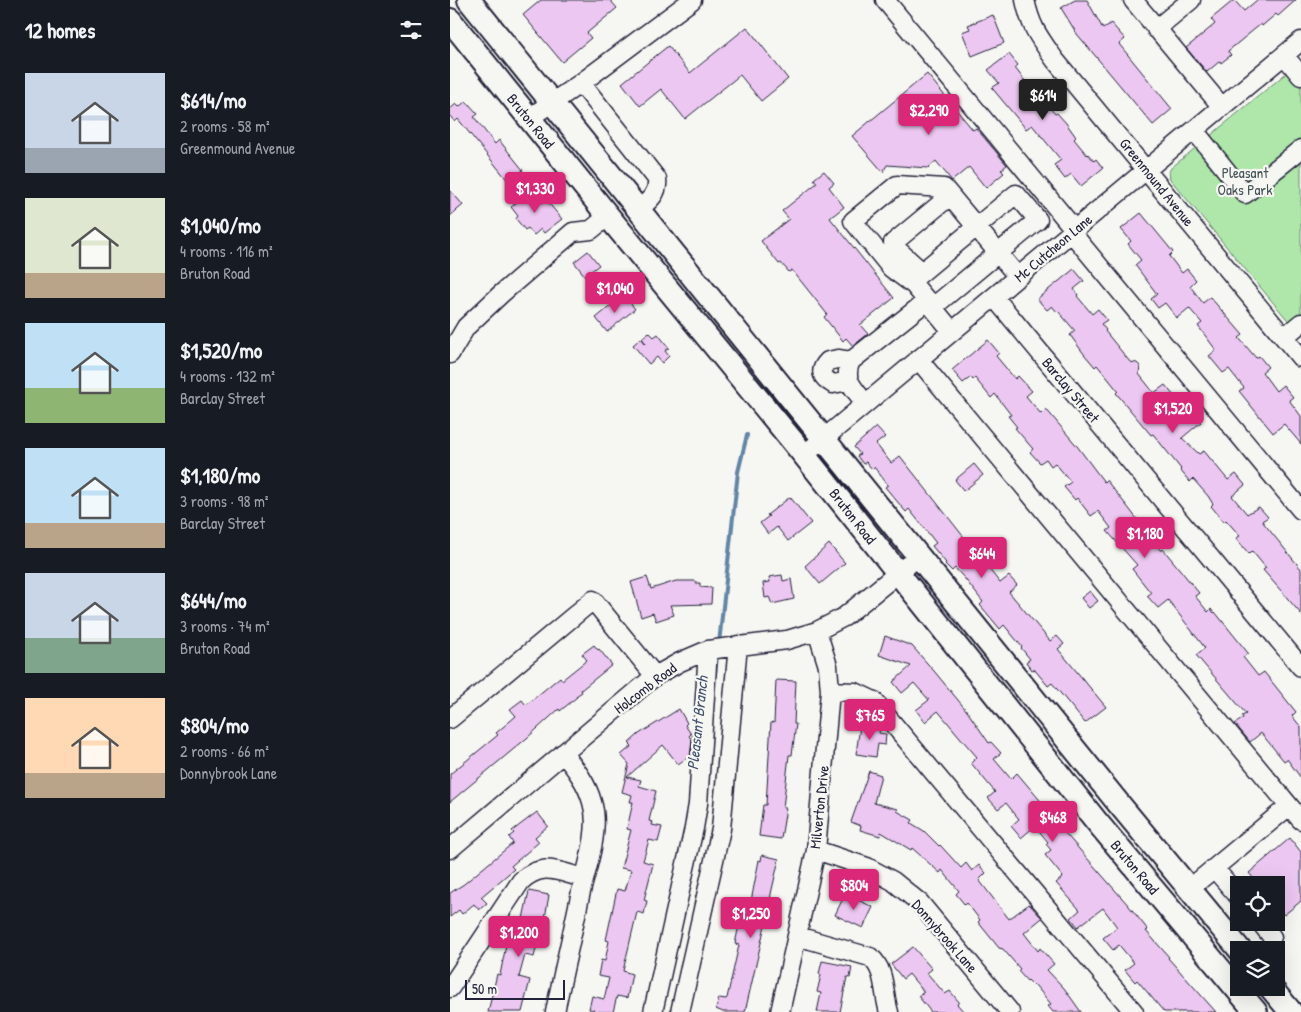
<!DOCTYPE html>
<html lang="en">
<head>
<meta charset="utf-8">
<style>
	body { margin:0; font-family:"Patrick Hand",sans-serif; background:#242831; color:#f1f3f6; height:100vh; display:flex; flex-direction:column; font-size:19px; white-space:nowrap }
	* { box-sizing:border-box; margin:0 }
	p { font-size:16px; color:#9ea1a6 }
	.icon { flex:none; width:28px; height:28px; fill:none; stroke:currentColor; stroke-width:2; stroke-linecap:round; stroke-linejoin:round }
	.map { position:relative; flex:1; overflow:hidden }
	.side { display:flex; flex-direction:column; background:#171b24; width:450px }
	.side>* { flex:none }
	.buttons { position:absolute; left:780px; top:876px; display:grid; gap:10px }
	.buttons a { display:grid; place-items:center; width:55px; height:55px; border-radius:0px; background:#171b24; box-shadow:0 5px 20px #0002; font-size:25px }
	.scale { position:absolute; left:15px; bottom:12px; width:100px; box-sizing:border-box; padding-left:5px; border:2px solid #22223b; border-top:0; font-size:14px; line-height:18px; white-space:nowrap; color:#22223b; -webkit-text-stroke:4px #f6f6f2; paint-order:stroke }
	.price { position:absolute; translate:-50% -42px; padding:0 11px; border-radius:5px; background:#db2777; color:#fff; font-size:16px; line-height:32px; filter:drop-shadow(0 1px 2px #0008) }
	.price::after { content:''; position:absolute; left:50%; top:30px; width:15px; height:11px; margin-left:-8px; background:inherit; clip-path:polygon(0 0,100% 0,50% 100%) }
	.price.on { background:#222; color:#fff }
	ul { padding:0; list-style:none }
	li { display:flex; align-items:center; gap:15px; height:125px; padding:0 25px }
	li span { display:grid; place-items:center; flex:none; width:140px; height:100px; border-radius:0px; color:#555 }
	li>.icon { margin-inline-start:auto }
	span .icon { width:60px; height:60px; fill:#fffc; stroke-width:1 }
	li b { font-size:21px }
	h2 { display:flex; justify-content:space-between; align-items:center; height:60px; padding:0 25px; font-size:21px }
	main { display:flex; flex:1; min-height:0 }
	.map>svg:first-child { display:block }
</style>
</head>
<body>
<main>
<section class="side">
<h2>12 homes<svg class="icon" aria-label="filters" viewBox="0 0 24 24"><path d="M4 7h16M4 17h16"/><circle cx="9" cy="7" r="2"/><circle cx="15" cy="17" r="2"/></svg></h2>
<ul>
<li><span style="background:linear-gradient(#c9d6e8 75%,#9aa5b1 0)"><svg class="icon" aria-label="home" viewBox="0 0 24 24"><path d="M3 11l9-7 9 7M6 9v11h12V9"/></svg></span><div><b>$614/mo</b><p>2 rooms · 58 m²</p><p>Greenmound Avenue</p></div></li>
<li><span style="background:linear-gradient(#dfe7d0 75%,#b9a48a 0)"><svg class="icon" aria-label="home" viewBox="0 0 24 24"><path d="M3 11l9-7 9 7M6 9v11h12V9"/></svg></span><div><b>$1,040/mo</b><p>4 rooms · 116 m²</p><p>Bruton Road</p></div></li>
<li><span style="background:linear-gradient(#bfe0f5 65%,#8fb573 0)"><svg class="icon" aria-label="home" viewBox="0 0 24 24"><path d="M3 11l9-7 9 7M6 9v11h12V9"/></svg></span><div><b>$1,520/mo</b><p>4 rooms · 132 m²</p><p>Barclay Street</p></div></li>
<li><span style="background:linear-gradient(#bfe0f5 75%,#b9a48a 0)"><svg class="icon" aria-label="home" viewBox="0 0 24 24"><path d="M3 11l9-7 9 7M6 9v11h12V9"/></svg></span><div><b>$1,180/mo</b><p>3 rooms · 98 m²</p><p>Barclay Street</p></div></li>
<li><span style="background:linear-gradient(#c9d6e8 65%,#7fa58c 0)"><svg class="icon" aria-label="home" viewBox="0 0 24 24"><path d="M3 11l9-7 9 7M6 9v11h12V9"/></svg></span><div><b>$644/mo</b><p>3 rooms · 74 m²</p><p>Bruton Road</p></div></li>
<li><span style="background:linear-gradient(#ffd9b3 75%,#b9a48a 0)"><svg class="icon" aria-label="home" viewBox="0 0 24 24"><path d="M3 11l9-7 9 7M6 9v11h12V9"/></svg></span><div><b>$804/mo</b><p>2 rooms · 66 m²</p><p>Donnybrook Lane</p></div></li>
</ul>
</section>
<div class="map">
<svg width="851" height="1012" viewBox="0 0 851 1012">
	<rect width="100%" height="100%" fill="#f6f6f2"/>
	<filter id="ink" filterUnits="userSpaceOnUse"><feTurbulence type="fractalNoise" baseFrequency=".02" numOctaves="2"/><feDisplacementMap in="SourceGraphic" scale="10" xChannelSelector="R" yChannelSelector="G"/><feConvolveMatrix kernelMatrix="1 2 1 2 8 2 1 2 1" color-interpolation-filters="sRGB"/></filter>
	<g filter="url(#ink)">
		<!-- green -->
		<path fill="#afe7aa" stroke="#688472" d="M851,61V336L720,179L719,172L721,168Z"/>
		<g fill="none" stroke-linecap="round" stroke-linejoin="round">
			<!-- stream -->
			<path stroke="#6284a5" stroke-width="4" d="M269,643L288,472L297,435
				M265,675L267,655"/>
		</g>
		<!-- building -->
		<path fill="#ecc7f1" stroke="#22223b" d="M91,0H160L167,8L137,33L141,38L112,62L73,15Z
			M625,0H637L653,29L661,23L675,39L669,44L722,109L703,125L627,34L611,8Z
			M784,0L794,11L807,0H846L828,16L826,14L812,26L811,24L778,51L781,55L771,63L770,61L757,72L736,48L765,24L761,19Z
			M543,15L554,43L522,56L512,32L520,29L518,25Z
			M297,27L338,79L311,101L290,75L235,119L211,89L190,106L172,83L218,46L240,73Z
			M559,54L568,65L565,68L579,86L583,83L592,95L590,96L605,114L607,113L616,123L626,137L624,139L637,155L638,154L644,161L646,159L653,168L631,186L621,174L615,179L604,165L611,160L582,125L576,129L542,88L549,83L538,70Z
			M477,74L523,130L526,128L557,165L551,170L554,173L536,188L519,167L502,181L486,161L478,168L437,165L433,172L402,136Z
			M16,101L28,114L24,117L45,144L49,140L73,170L59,182L8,119L5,122L0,116V109L6,104L9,107Z
			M374,171L384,183L379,187L394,207L380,218L444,298L410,325L418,334L403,346L396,338L393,341L374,317L377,314L342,270L339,272L331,263L329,264L311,241L339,219L332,211L367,183L364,179Z
			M0,190L13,205L0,216Z
			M82,190L92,203L96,200L112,219L94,233L91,229L84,235L78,228L75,230L66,219L68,216L61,207Z
			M691,213L723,252L719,256L732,273L737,269L746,280L740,286L753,303L760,297L793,335L789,338L806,358L809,356L818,367L812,372L826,391L833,385L843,397L839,400L851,416V444L834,424L823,433L789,391L794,388L779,369L773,373L759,356L766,350L748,326L752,323L739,308L727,318L715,303L708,308L701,299L707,294L685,265L691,260L678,244L681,241L671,229Z
			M138,251L149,265L135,276L124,262Z
			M624,269L634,281L624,289L628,295L627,296L642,314L648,309L657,320L651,324L656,330L655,331L680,362L687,363L690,366L689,374L704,393L715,385L738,413L741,410L751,422L732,438L749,454L754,451L778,480L786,474L795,485L782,496L797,514L809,507L818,517L812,521L851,569V614L813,570L816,568L802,551L799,554L786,538L790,536L776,520L774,522L761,506L763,504L758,496L743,479L740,482L730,470L731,469L703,434L701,435L666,393L668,391L647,365L645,367L634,354L620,335L625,331L608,311L607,312L602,306L597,310L587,299Z
			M174,295L185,309L157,332L146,318Z
			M199,332L204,337L208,334L219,348L215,351L219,356L212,363L207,357L199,364L183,345L191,338L196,344L192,338Z
			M538,340L549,353L546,356L565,379L568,376L582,391L576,396L591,414L596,409L627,446L654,482L656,480L677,506L690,523L688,524L703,543L704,542L711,551L713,549L749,593L745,596L758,612L761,609L764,613L765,612L798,653L793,657L808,676L814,672L846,712L842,716L851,727V778L837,759L834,761L811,733L800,742L785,724L793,718L792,716L796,714L746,655L755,648L718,600L708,608L697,596L701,593L682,569L687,565L657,531L661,528L648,511L641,516L627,498L625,500L614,487L621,482L605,463L601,466L596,459L590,463L580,452L583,449L565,428L567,427L558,416L561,415L545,394L541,398L525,378L523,380L521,377L513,383L502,370Z
			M426,427L435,437L426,444L441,463L450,456L550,583L559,576L567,585L559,592L600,641L607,636L614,644L608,649L656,707L635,723L602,683L598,686L584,669L582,670L576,662L580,659L571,648L572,647L554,625L550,629L530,605L533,602L515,579L505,568L502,571L495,564L496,563L482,546L486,543L459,509L456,512L435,487L438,485L424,467L422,469L416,462L413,464L407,456L410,454L404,447Z
			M524,464L533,475L514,491L505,480Z
			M340,497L361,523L338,541L327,527L318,534L310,523L319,516L317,515Z
			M379,544L395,563L370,584L355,566Z
			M332,575L333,581L341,579L344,599L322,604L319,597L315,598L313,583L320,582L319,577Z
			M197,577L201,589L226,581H246V583H250V587L262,588L261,604L220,605L224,615L206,621L203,613L191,617L181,582Z
			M640,591L648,601L639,608L631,598Z
			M435,636L462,646L484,671L517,711L539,743L541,742L551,753L544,759L561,779L567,773L610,824L608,825L679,906L698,930L696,931L719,957L718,958L766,1012H714L687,980L685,982L675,970L684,963L669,945L663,950L653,938L667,927L653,908L628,927L621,918L630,910L606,883L613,877L595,855L601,850L596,844L598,842L585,826L571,838L561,826L569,819L556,803L548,809L538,798L545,792L521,763L527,757L514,742L488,711L475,722L466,710L479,700L464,683L452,693L443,682L461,666L429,655Z
			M144,645L148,650L149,649L162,665L131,690L132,692L126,696L127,697L110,711L109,709L77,738L0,802V774L48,735L46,733L66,716L60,709L72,700L76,705L110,677L112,680L137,660L132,654Z
			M326,680L346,681L344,724H346L342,755H339L333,808H336L331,839L309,836L313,805H316L321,722L324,723Z
			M229,709L237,723L235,725L241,734L239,736L242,740L240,756L228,764L213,745L177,777L191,780L189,786L206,791L199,821L203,822L202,825L212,827L208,842L199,840L193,861L203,864L194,900L197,901L194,914L187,912L173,971L182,974L177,998L167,996L163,1012H143L144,1010L139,1009L142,996L154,999L159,978L148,976L151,960L155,961L159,941L156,940L167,889L175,891L181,870L171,868L181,830L177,829L183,802H180L182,795L172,792L179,764L171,755L182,746L179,743L189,734Z
			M410,726L430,729L429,733L436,734L435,745L428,744L426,757L406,754Z
			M419,771L431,775L424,803L448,809L447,811L463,820L461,823L474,831L489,846L490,845L511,868L516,863L522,871L529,865L536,873L529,880L559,919L579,904L592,918L574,933L588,951L590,948L604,964L597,970L614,988L631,1012H603L598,1006L601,1004L585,985L584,986L578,980L577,981L568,971L570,969L553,949L549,948L528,922L530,920L517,903L515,905L506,894L509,891L492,870L490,873L462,848L461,850L431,832L430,836L410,830L411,826L401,822Z
			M87,812L98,826L85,837L89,842L61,866L64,869L31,897L37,903L29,910L24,904L12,914L9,910L0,917V893L14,884L63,843L59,837L64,833L62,831Z
			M840,838L851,852V901L834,915L826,905V885H809L799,873Z
			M312,855L329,859L321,894L317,921H316L295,1012H273L266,1009L269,998L276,999L277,998L289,945L285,944L289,925L296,927L309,860L311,861Z
			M79,891L99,895L94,924H92L84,957L75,955L69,977L80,980L72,1012H38L47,974L50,975L57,940L68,942Z
			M395,894L423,907L413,928L385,915Z
			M463,947L482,969L477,973L495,994L500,991L509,1002L507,1004L514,1012H481L468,996L474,992L459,974L453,979L441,964Z
			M372,961L402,967L400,978L397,977L390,1012H367L371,993L367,992L371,975L369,974Z"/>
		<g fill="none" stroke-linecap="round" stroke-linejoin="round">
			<defs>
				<path id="minor" d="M435,0L624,229
					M575,0C581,28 589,37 605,60L851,358
					M683,0L772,107
					M706,29L741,0
					M834,55L851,76
					M131,83L207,179C209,193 199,201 189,209
					M79,118L131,83L242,0
					M744,130L795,194L851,149
					M621,232L851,510
					M472,272L450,252L443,243L500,196
					M460,282L566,194L588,220L483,307
					M544,297L851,667
					M502,331L464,285L441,268L403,221L447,185L494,188L568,277
					M834,337L851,323
					M0,354L16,327L51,294L123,232L141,230L158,216
					M468,359L851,820
					M399,381L383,384C372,378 368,371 378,361L388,359L401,361
					M415,403C404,388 392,380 401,361L478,300
					M354,455L851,41
					M380,691L405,692L424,701L684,1012
					M0,719L143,600L205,676
					M0,849L205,676L230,662L258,650L337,640L367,631L394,617L469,556
					M366,850L417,867L443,881L470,903L560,1012
					M764,868L789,897
					M739,889L839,806
					M810,922L822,937
					M347,936L420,957C436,969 433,994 439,1012
					M0,988L71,881C93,861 108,872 134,878
					M105,1012C113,973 122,935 130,896C136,869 151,830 142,802C137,783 125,768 113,753
					M203,1012L244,828L248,804L258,650
					M230,1012L271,829L288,645
					M330,1012L366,850L380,691L378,666L367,631"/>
				<path id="major" d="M19,0L669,804L790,950
					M0,20L167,227L354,455L647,822L806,1012
					M821,988L841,1012"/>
			</defs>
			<!-- minor casing -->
			<use href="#minor" stroke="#22223b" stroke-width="21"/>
			<!-- major casing -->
			<use href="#major" stroke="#22223b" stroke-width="26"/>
			<!-- minor -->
			<use href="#minor" stroke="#f6f6f2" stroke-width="18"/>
			<!-- major -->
			<use href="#major" stroke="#f6f6f2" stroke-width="22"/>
		</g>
	</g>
	<g text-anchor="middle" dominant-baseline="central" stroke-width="4.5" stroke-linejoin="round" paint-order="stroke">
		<!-- street labels -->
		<g font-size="15" fill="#22223b" stroke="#f6f6f2">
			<text transform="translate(81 121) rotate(51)">Bruton Road</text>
			<text transform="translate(707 182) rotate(51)">Greenmound Avenue</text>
			<text transform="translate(603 248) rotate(-40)">Mc Cutcheon Lane</text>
			<text transform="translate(621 390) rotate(50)">Barclay Street</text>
			<text transform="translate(403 516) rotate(52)">Bruton Road</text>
			<text transform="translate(195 688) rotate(-37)">Holcomb Road</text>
			<text transform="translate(369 807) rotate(-84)">Milverton Drive</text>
			<text transform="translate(685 867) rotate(50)">Bruton Road</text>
			<text transform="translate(495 936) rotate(49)">Donnybrook Lane</text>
		</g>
		<!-- park labels -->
		<g font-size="15" fill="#455357" stroke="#f6f6f2">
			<text x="795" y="172">Pleasant<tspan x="795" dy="17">Oaks Park</tspan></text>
		</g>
		<!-- water labels -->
		<g font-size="16" font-style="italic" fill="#425370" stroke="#f6f6f2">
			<text transform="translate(247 723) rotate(-84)">Pleasant Branch</text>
		</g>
	</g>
</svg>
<div class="buttons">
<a><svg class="icon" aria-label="locate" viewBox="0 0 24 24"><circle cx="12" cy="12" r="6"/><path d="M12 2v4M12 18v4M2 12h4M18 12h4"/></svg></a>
<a><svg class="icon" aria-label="layers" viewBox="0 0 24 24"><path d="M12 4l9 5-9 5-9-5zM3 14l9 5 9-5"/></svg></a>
</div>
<div class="scale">50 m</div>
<b class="price on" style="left:593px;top:121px">$614</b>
<b class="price" style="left:479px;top:136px">$2,290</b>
<b class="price" style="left:85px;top:214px">$1,330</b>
<b class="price" style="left:165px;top:314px">$1,040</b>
<b class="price" style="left:723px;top:434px">$1,520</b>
<b class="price" style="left:695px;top:559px">$1,180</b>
<b class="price" style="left:532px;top:579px">$644</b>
<b class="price" style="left:420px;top:741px">$765</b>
<b class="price" style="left:603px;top:843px">$468</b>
<b class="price" style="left:404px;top:911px">$804</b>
<b class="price" style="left:301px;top:939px">$1,250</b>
<b class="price" style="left:69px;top:958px">$1,200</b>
</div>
</main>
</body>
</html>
